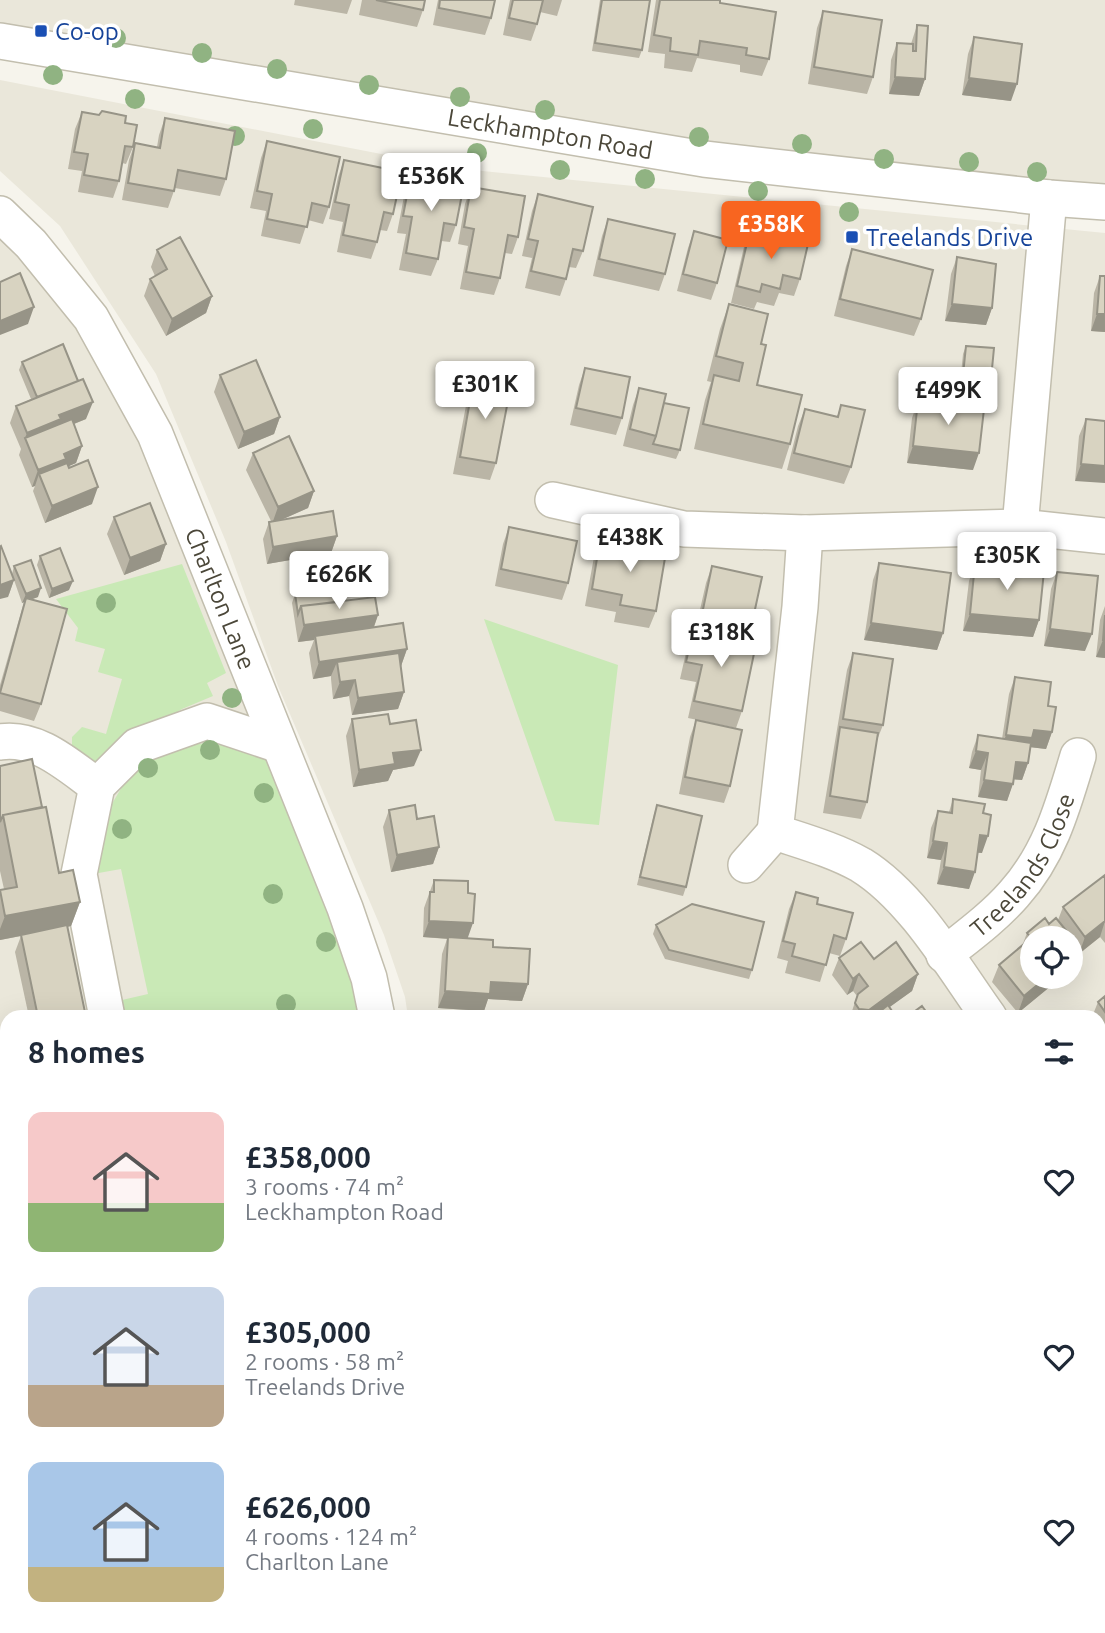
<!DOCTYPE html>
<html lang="en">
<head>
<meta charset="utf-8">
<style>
	body { margin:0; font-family:Ubuntu,sans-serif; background:#f2f2f3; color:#1f2937; height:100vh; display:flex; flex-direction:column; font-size:26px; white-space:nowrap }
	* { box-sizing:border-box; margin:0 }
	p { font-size:23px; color:#747a83 }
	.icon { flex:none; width:38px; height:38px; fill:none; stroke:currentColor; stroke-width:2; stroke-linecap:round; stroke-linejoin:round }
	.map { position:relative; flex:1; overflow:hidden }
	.details { position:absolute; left:0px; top:1010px; width:1106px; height:625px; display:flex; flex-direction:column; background:#fff; border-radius:21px 21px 0 0; box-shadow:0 7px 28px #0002 }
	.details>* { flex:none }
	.buttons { position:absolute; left:1020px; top:926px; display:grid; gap:14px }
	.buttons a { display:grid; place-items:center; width:63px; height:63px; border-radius:50%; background:#fff; box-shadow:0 7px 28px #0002; font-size:35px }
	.price { position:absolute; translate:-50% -60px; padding:0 16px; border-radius:7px; background:#fff; color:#222; font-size:23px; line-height:46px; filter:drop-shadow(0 2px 4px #0008) }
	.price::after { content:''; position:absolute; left:50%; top:42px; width:21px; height:16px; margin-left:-10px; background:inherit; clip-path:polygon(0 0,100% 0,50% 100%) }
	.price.active { background:#f86520; color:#fff }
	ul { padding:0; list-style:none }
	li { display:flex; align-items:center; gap:21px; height:175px; padding:0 28px }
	li span { display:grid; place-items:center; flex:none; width:196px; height:140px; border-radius:14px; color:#555 }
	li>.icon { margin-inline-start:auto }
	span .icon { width:84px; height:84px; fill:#fffc; stroke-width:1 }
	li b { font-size:30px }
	h2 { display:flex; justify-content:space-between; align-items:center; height:84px; padding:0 28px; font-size:30px }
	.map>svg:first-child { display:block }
</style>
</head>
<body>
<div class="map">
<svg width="1105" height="1633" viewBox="0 0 1105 1633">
	<rect width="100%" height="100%" fill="#f6f4ec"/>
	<!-- residential -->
	<path fill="#eae7da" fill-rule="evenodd" d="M0,0H1105V202L0,41Z
		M0,80L453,168L1105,233V1273L1099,1271V1017H408L405,997L384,935L278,686L226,542L156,374L60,226L0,171ZM1032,938H1071V976H1032Z
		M0,214L91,318L377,1017H7V1628H331V1633H0Z"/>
	<!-- medical -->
	<path fill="#f6e7e0" d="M1099,1290L1105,1292V1633H357L358,1628H1099Z"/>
	<!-- green -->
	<path fill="#c9e9b6" d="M182,564L226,673L207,683L213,696L182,709L132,738L102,765L72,761V737L82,727L106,734L122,679L98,672L105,649L75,641L78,628L56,599Z
		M484,619L618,665L599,825L555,821Z
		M239,743L273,757L362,986L358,1017H122V1000L148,994L121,869L93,874L91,839L135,765L186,744Z
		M1099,1299L1105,1301V1455L1099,1457Z"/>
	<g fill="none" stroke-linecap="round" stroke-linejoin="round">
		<defs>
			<g id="minor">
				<path id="s1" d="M0,41L704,159L1049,198L1105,202"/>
				<path id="s2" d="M0,214L31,244L91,318L155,434L345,908L369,978L377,1017"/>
				<path d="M553,500L684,529L805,533L1020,527L1105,536"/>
				<path d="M1020,527L1049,198"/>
				<path d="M805,533L800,607L775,832C805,842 834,850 861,865C913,897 953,967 989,1017"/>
				<path d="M0,742C37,736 69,766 97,786"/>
				<path d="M746,865L775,832"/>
				<path id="s3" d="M944,955C968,936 994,917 1014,894C1050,854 1063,806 1078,756"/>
				<path d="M107,1017L79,874L97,786L137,746L207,721L279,745"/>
				<path d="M0,1079L7,1077"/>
				<path d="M545,1628V1633"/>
				<path d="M758,1628L762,1633"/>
				<path d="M331,1633V1628"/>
			</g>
		</defs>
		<!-- minor casing -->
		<use href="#minor" stroke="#c2beae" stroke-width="38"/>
		<!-- path -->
		<path stroke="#c3bd9f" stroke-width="4.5" stroke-dasharray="3.5 3.5" stroke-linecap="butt" d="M1099,1086L1105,1081
			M1099,1307L1105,1309
			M1099,1434L1105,1436"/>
		<!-- minor -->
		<use href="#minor" stroke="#fff" stroke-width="35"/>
	</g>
	<!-- trees -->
	<g fill="#90b382">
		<circle cx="116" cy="38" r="10"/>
		<circle cx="202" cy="53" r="10"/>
		<circle cx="277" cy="69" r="10"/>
		<circle cx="53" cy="75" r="10"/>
		<circle cx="369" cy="85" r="10"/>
		<circle cx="460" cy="97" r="10"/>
		<circle cx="135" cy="99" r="10"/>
		<circle cx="545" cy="110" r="10"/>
		<circle cx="313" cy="129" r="10"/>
		<circle cx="235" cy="136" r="10"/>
		<circle cx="699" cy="137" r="10"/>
		<circle cx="802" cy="144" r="10"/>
		<circle cx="477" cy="153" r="10"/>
		<circle cx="884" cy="159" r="10"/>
		<circle cx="969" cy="162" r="10"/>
		<circle cx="560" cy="170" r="10"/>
		<circle cx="1037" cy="172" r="10"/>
		<circle cx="645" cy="179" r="10"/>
		<circle cx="758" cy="191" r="10"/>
		<circle cx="849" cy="212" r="10"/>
		<circle cx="106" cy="603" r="10"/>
		<circle cx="232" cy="698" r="10"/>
		<circle cx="210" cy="750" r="10"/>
		<circle cx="148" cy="768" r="10"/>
		<circle cx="264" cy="793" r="10"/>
		<circle cx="122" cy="829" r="10"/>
		<circle cx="273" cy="894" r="10"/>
		<circle cx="326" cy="942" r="10"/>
		<circle cx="286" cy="1004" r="10"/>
	</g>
	<!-- wall -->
	<path fill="#bab5a6" d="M295,0H352L347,14L294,5Z
		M362,0H425L423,10L417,27L359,15Z
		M438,0H495L491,18L485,35L433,25Z
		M510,0H562L557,16L540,12L537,24L531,41L503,35Z
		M600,0H650L642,50L639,58L592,51Z
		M656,0H720V3L769,59L762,76L740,72V65L697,58L692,72L664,68L665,54L648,52Z
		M823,11L873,77L867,94L808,84L817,28Z
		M917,25L925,79L919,96L889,94L891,60L897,43L911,44Z
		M974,37L1011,101L962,95L968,54Z
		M82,112L125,123L133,147L126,164L122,163L119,181L113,198L78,192L82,171L68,169L75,129Z
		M165,118L226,179L220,196L175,188L168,208L122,200L129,160L135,143L157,147L159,135Z
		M267,141L329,207L323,224L308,220L300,244L261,236L266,211L250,208L261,158Z
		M344,160L393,214L387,231L380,230L377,242L371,259L337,252L343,222L329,219L338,177Z
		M411,174L456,225L450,242L441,241L438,259L431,276L399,270L406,234L397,233L405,191Z
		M471,187L518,237L512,254L505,253L500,278L494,295L460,289L468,246L458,244L465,204Z
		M538,194L583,251L576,268L569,267L566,279L560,296L525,288L532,258L522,256L532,211Z
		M608,219L665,274L659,291L593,276L602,236Z
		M750,230L800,279L794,296L779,293L774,306L757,302L754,309L731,303L744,247Z
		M694,231L717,283L711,300L677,291L688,248Z
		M852,249L921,319L914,336L834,316L846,266Z
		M157,250L212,296L206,313L166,336L144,296L150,279L155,276L151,267Z
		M957,257L992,308L986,325L945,321L951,274Z
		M1100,276L1105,332L1091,331L1094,293Z
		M729,304L761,344L757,385L790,444L782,469L694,449L705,400L711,382L707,381L720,329Z
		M966,346L988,387L960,384L963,354Z
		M22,362L86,419L74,424L82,446L76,463L68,466L92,504L45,523L33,491L35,486L32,487L19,455L21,449L10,423L16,406L31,399L19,370Z
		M585,368L622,418L616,435L570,425L579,385Z
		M220,375L280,417L274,434L238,449L214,392Z
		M474,378L496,463L490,480L453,474L468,395Z
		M639,388L664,403L680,450L676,459L623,446L633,405Z
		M918,401L973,470L907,463L912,418Z
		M841,405L851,467L844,484L787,470L798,426L805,409L837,417Z
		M1086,419L1105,421L1075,481L1079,436Z
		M253,453L314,491L308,508L283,519L337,536L331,553L267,564L263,539L269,522L271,521L246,470Z
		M114,517L166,544L160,561L124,575L107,534Z
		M509,527L568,583L562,600L495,586L503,544Z
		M600,540L656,611L649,628L614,622L616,612L585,606L594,557Z
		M40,556L69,590L49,598L37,565Z
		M879,563L943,633L937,650L864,640L873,580Z
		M975,564L1039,620L1033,637L963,631L969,581Z
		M14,566L38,597L32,599L41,704L34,721L0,711V685L24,602L22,603L14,580L8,597L12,574Z
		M712,566L754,614L748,631L742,630L738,641L742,711L736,728L688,718L696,682L680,679L687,648L693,631L695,632L706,583Z
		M1057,572L1085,651L1044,646L1051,589Z
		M295,594L337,602L378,615L374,627L407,649L401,666L404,692L398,709L352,715L349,696L333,699L331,679V676L313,679L309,653L314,640L298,642L292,603Z
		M1105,606V658L1096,657L1100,620Z
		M853,653L883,725L877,740L867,802L861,819L823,813L847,670Z
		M1015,677L1048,706L1052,732L1046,749L1030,747L1028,763L1022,780L1014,779L1007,801L978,797L981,770L969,768L972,752L978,735L1002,739L1009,694Z
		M352,719L390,724L414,766L393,770L388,781L353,787L346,736Z
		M696,720L730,786L724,803L679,794L690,737Z
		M0,766L42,807L59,873L80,902L71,926L67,927L86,1017H29L15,952L21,936L0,940V890L4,889L0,871Z
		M953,799L983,813L982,853H978L969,889L937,884L941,860L927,858L931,828L938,811L949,812Z
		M657,805L686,887L683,896L637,885L654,814Z
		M389,810L417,819L439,847L433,864L391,872L383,827Z
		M1105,875V943L1100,937L1080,953L1075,967L1071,970V938L1032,976H1063L1018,1013L992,982L999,965L1022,946L1027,933L1058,920L1063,907Z
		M434,880L468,938L493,947L528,984L522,1001L488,999L484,1011L438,1008L442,954L447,939L423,937L424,908Z
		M796,892L817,904L846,939L840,956L829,953L820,982L785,973L788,961L777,958L789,909Z
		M656,925L752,970L749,979L665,959L653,934Z
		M839,958L874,959L918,974L912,991L889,1007L896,1017H850L857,996L853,991L847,995L832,975Z
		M1105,996V1037L1099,1029V1017H1092L1098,1002Z
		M0,1258L7,1260V1309L3,1320L0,1319Z
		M0,1348L7,1422L1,1439H0Z
		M388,1628H535V1633H386Z
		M817,1628H897L898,1629L1017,1633H820Z
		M1060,1628H1099L1105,1633H1063Z"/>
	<!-- shaded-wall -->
	<path fill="#979487" d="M895,77L925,79L919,96L889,94Z
		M969,78L1017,84L1011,101L962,95Z
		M212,296L206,313L166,336L172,319Z
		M952,304L992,308L986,325L945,321Z
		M34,307L28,324L0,335V321Z
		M1097,314H1105V332L1091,331Z
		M963,375L991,379L988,387L960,384Z
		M93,402L86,419L56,431L25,438L27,433L59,415Z
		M280,417L274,434L238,449L244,432Z
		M82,446L76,463L63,469L39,474L35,486L32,487L38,470L64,454Z
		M913,446L979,453L973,470L907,463Z
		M1081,464L1105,466V483L1075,481Z
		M98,487L92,504L45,523L52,506Z
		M314,491L308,508L272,524L278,507Z
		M337,536L331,553L267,564L273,547Z
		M166,544L160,561L124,575L130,558Z
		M14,580L8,597L0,599V585Z
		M73,581L69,590L49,598L52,589Z
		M41,588L38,597L22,603L26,594Z
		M970,614L1039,620L1033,637L963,631Z
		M378,615L372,632L315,636L314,640L298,642L304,625Z
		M871,623L943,633L937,650L864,640Z
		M1050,629L1092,634L1085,651L1044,646Z
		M1103,640H1105V658L1096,657Z
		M407,649L401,666L339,675L337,662L331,676L313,679L319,662Z
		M355,680L349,696L333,699L340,682Z
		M404,692L398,709L352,715L358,698Z
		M1034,730L1052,732L1046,749L1029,747L1000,752L1006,735Z
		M421,750L414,766L393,770L388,781L353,787L359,770L393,753Z
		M976,751L988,753L981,770L969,768Z
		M1016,762L1028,763L1022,780L1010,779Z
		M984,780L1013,784L1007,801L978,797Z
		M980,835L988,836L982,853L974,852Z
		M933,841L947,843L941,860L927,858Z
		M439,847L433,864L391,872L397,855Z
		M944,867L975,872L969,889L937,884Z
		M80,902L71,926L0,940V929L5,916Z
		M429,921L473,923L467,940L423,937Z
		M1105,921L1100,937L1080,953L1075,967L1071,970V958L1080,951L1085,937Z
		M859,974L853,991L847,995L853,979Z
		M918,974L912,991L876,1017H856L859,1009Z
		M1048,976H1063L1018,1013L1024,996Z
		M491,982L528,984L522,1001L488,999L484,1011L438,1008L445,991Z
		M1105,1190L1099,1206V1195Z
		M1002,1628H1027L1017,1633H991Z"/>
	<!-- building -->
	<path fill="#d8d3c1" stroke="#979487" stroke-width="2" d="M376,0H425L423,10Z
		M440,0H495L491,18L439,8Z
		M513,0H543L537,24L509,18Z
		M602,0H650L642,50L595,43Z
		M660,0H720V3L776,12L769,59L746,55L747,48L700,41L698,55L670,51L671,38L654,35Z
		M823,11L882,20L873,77L814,67Z
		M917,25L928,26L925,79L895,77L897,43L913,44V51H916Z
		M974,37L1022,44L1017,84L969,78Z
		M102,111L126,116L125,123L137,125L133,147L125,146L119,181L84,175L88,154L74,152L82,112L99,115Z
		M165,118L235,131L226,179L178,170L174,191L128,183L135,143L160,148Z
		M267,141L340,157L329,207L312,203L307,227L267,219L272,194L257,191Z
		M344,160L402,172L393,214L384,212L377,242L343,235L349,205L335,202Z
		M411,174L464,184L456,225L444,223L438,259L406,253L412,217L403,216Z
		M471,187L525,196L518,237L508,235L500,278L466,272L474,229L464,227Z
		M538,194L593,207L583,251L573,249L566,279L531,271L538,241L528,239Z
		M608,219L675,234L665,274L599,259Z
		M750,230L808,244L800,279L783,275L780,289L762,284L760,292L737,286Z
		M694,231L728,240L717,283L683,274Z
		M180,237L212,296L172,319L150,279L167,269L157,250Z
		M852,249L933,270L921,319L840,299Z
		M957,257L996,264L992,308L952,304Z
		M20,273L34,307L0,321V282Z
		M1100,276H1105V314H1097Z
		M729,304L768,314L761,344L766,345L757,385L802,395L790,444L703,424L714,375L739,381L743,363L716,356Z
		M63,344L78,381L37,397L22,362Z
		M966,346L994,348L991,379L963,375Z
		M256,360L280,417L244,432L220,375Z
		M585,368L630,377L622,418L576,408Z
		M474,378L511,385L496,463L460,457Z
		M83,379L93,402L59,415L61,419L27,433L16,406Z
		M639,388L666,394L656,436L630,429Z
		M918,401L984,409L979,453L913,446Z
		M664,403L689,408L680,450L653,444L656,436Z
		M841,405L865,410L851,467L794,453L805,409L838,417Z
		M72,419L82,446L64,454L66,459L38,470L25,438Z
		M1086,419L1105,421V466L1081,464Z
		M289,436L314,491L278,507L253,453Z
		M88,460L98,487L52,506L39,474L67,463L69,468Z
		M150,503L166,544L130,558L114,517Z
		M333,511L337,536L273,547L269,522Z
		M509,527L577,541L568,583L501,569Z
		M600,540L666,552L656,611L620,605L622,595L592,589Z
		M1,546L14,580L0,585V547Z
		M60,548L73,581L52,589L40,556Z
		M31,560L41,588L26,594L14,566Z
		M879,563L951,573L943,633L871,623Z
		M975,564L1044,571L1039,620L970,614Z
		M712,566L762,577L754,614L745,612L742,628L701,619Z
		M1057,572L1098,576L1092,634L1050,629Z
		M335,588L337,602L301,606L298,614L295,594Z
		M375,597L378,615L304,625L301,606Z
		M26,598L67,609L41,704L0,693Z
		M1105,615V640H1103Z
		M403,623L407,649L319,662L315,636Z
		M693,631L756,644L742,711L694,701L702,665L686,662Z
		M399,653L404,692L358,698L355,680L340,682L337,662Z
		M853,653L893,659L883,725L843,719Z
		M1015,677L1051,682L1048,706L1056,707L1052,732L1034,730L1032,738L1006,735Z
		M388,714L390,724L416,720L421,750L393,753L395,764L359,770L352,719Z
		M696,720L742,730L730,786L685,777Z
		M840,727L878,733L867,802L830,796Z
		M978,735L1031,743L1028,763L1016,762L1013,784L984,780L988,753L976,751Z
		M32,759L42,807L3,815L0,822V766Z
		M953,799L985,804L983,813L991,815L988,836L980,835L975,872L944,867L947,843L933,841L938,811L952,813Z
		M415,805L417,819L434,816L439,847L397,855L389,810Z
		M657,805L702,816L686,887L640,877Z
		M46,807L59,873L73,870L80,902L5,916L0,890L17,887L3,815Z
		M1105,875V921L1085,937L1063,907Z
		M434,880L468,881V893L475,894L473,923L429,921L430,892H434Z
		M796,892L818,898L817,904L853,913L846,939L834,935L826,965L792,956L795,944L783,941Z
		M692,904L764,922L752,970L669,950L656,925Z
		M1045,918L1049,924L1056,918L1082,950L1071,958V938H1032V976H1048L1024,996L999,965L1031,938L1027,933Z
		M67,925L86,1017H38L21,935Z
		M448,937L493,940V947L530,949L528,984L491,982L490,994L445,991Z
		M861,942L874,959L896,942L918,974L869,1010L859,1009L855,1003L858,994L868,986L859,974L853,979L839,958Z
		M1105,996V1012L1098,1002Z
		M888,1005L896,1017H873Z
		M922,1006L930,1017H907Z
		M1099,1183L1105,1190L1099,1195Z
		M0,1258L7,1260V1302L0,1300Z
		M0,1348L7,1350V1422L0,1420Z
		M0,1504L4,1505L1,1518H0Z
		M1099,1516L1105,1527V1633H1078L1075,1628H1099Z
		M238,1628H275L274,1633H237Z
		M393,1628H535V1633H392Z
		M832,1628H897L898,1629L901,1628H1002L991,1633H835Z"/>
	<!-- markers -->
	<g fill="#1a4fb4" stroke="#fff" stroke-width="2.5">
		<rect x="34" y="24" width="14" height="14" rx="3.5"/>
		<rect x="845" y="230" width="14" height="14" rx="3.5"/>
	</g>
	<g text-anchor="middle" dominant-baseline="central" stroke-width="7" stroke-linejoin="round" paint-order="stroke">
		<!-- transit labels -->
		<g font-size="24" fill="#164399" stroke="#fff" text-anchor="start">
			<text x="55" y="31">Co-op</text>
			<text x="866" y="237">Treelands Drive</text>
		</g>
		<!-- street labels -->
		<g font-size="24" fill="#4b4739" stroke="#fff">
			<text stroke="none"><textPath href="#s1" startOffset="558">Leckhampton Road</textPath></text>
			<text stroke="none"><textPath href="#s2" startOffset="448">Charlton Lane</textPath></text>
			<text stroke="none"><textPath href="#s3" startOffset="122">Treelands Close</textPath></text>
		</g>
	</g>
</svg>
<div class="buttons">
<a><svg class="icon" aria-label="locate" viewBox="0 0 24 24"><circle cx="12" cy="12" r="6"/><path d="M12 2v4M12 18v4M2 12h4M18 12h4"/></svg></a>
</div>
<b class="price" style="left:431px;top:213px">£536K</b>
<b class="price active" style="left:771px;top:261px">£358K</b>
<b class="price" style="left:485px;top:421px">£301K</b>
<b class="price" style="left:948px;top:427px">£499K</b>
<b class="price" style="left:630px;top:574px">£438K</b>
<b class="price" style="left:1007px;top:592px">£305K</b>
<b class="price" style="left:339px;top:611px">£626K</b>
<b class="price" style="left:721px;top:669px">£318K</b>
<section class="details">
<h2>8 homes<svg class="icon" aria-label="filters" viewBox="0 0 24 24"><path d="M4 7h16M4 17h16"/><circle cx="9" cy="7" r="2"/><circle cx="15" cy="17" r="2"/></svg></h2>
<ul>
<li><span style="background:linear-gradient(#f6c9c9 65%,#8fb573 0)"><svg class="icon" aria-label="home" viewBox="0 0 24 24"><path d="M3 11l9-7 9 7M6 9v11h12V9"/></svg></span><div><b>£358,000</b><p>3 rooms · 74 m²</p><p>Leckhampton Road</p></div><svg class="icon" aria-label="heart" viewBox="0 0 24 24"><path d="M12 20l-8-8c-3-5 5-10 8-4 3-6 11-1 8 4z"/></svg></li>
<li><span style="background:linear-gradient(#c9d6e8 70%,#b9a48a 0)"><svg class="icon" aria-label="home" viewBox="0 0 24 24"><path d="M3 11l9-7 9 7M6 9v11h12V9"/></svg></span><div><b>£305,000</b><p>2 rooms · 58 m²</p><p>Treelands Drive</p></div><svg class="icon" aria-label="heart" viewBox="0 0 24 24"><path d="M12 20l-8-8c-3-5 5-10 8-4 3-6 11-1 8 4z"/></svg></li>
<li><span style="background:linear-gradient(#a9c7e8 75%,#c2b280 0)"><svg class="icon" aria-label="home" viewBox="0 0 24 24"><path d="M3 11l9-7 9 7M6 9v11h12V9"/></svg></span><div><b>£626,000</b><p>4 rooms · 124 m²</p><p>Charlton Lane</p></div><svg class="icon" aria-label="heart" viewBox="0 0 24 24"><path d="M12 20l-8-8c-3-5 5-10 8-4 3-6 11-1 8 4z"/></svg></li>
</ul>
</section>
</div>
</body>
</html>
